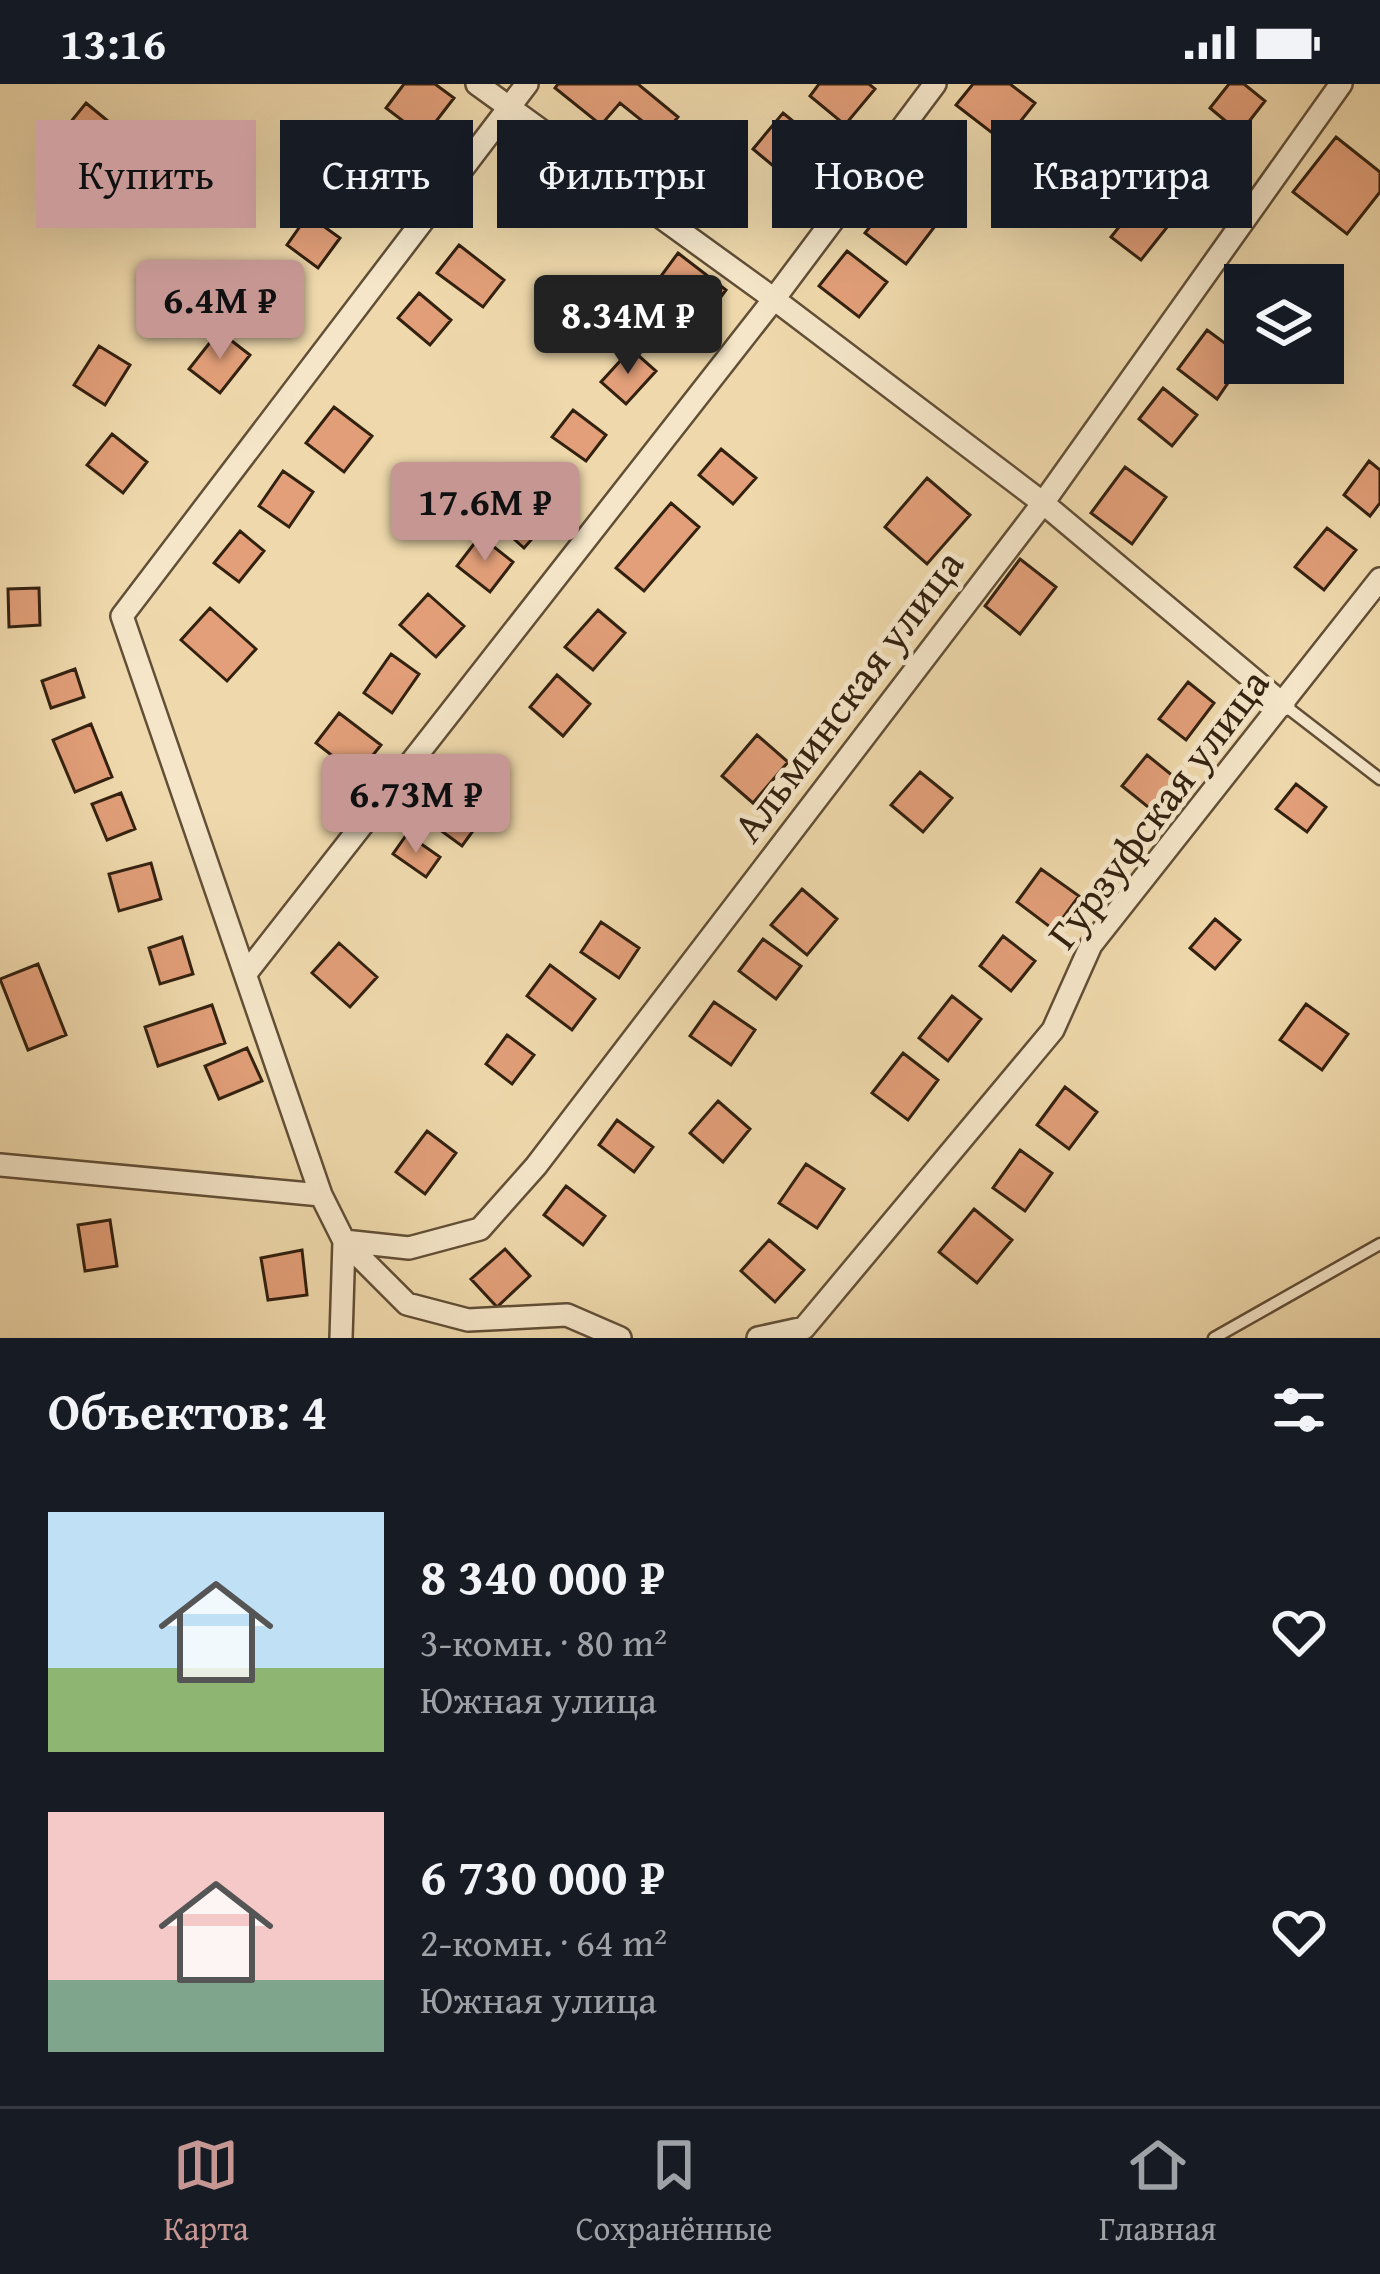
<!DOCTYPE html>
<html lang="ru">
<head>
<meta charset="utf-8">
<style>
	body { margin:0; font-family:"Gentium Book Plus",serif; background:#242831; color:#f1f3f6; height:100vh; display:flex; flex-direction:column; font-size:45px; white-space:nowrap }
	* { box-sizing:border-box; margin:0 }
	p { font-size:39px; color:#9ea1a6 }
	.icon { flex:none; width:66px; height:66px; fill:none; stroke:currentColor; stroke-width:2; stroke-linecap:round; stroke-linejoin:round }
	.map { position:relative; height:1254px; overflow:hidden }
	.sheet { display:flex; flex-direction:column; background:#171b24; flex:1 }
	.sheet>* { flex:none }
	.guide { position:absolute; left:36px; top:36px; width:1308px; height:108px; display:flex; gap:24px }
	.tools { position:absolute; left:1224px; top:180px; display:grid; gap:24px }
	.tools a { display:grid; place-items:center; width:120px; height:120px; border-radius:0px; background:#171b24; box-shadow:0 12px 48px #0002; font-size:60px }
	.price { position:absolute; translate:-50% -102px; padding:0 27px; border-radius:12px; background:#c59692; color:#111; font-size:39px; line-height:78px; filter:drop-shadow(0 3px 6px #0008) }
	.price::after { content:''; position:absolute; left:50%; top:72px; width:36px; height:27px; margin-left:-18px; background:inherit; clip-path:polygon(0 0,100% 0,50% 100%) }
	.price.on { background:#222; color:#fff }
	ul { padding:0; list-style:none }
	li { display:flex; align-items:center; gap:36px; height:300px; padding:0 48px }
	li span { display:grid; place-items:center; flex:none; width:336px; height:240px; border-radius:0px; color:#555 }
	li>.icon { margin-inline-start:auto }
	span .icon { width:144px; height:144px; fill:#fffc; stroke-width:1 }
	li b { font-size:51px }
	h2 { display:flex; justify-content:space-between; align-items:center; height:144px; padding:0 48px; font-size:51px }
	.chip { padding:0 42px; border-radius:0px; background:#171b24; box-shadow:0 12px 48px #0002; font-size:42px; line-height:108px }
	.chip.on { background:#c59692; color:#111 }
	.status { display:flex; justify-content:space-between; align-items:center; height:84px; padding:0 60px; background:#171b24; direction:ltr }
	.status svg { height:33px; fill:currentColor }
	.dock { display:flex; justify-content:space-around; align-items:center; height:168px; border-top:3px solid #363941; background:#171b24; font-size:33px; color:#9ea1a6 }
	.dock a { display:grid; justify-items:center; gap:6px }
	.dock .on { color:#c59692 }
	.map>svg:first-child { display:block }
</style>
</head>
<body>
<div class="status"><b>13:16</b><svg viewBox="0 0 49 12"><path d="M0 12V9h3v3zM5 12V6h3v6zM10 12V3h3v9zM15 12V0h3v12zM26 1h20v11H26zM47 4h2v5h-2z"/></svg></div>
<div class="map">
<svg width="1380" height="1254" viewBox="0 0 1380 1254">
	<rect width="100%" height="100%" fill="#efd9ac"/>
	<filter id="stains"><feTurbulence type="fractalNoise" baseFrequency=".00167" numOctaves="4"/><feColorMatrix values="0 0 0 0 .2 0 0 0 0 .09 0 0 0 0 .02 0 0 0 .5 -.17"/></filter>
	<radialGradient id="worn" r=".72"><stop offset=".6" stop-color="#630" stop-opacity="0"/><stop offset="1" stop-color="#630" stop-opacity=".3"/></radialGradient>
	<!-- building -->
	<path fill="#e29f79" stroke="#332110" stroke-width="3" d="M404,0H435L454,14L424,53L386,24Z
		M558,0H638L678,33L662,53L620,19L601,41L555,4Z
		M819,0H869L875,5L845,41L810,12Z
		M973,0H1010L1035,19L1004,58L956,21Z
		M1229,0H1244L1265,17L1240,49L1210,24Z
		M86,19L120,47L94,79L60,51Z
		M783,29L821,60L790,96L753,65Z
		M1189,50L1217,74L1180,118L1152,94Z
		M1336,53L1380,88V108L1347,150L1293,108Z
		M347,81L377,104L353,135L323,112Z
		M902,102L942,133L906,180L865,149Z
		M1138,119L1168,142L1141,176L1111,153Z
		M308,131L340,154L318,184L287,161Z
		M459,161L504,196L483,223L437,189Z
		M847,167L887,198L859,233L819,202Z
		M678,169L726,206L687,258L639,222Z
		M419,209L451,236L430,261L398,234Z
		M1207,246L1245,274L1217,315L1178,285Z
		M219,247L250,271L220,309L189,285Z
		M99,262L130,281L105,321L74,301Z
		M631,265L656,287L626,320L601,298Z
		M1163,304L1197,331L1172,362L1139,335Z
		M334,323L372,352L344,388L306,359Z
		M573,326L606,351L586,377L552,353Z
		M112,350L147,378L123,409L87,381Z
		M721,365L756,394L733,420L699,391Z
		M1369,377L1380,386V419L1370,432L1344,411Z
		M1125,383L1166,413L1132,460L1091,429Z
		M283,387L313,408L289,443L259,422Z
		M525,388L562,421L524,464L487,431Z
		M927,394L970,431L927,480L885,443Z
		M671,419L699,443L644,507L616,484Z
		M1327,444L1356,466L1324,506L1295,483Z
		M240,447L264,467L239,498L214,479Z
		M480,452L513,478L490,508L457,482Z
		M1020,475L1056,503L1020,550L985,522Z
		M39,504L40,541L9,543L8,505Z
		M428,510L464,542L436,573L400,541Z
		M210,524L256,565L227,597L181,556Z
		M598,526L625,549L593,586L565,563Z
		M391,570L419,590L392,629L364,609Z
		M75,585L84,613L51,624L42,597Z
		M557,591L590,620L563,652L530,623Z
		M1188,598L1214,619L1186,656L1159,635Z
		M339,629L381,661L357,691L316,659Z
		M91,640L112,693L75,708L53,656Z
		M757,651L788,678L753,719L722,692Z
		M1147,671L1178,696L1153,727L1122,702Z
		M920,688L952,714L923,748L891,721Z
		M452,699L489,725L462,762L425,735Z
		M1296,700L1326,723L1307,748L1276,725Z
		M121,709L135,745L107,756L92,720Z
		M407,750L440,773L426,793L393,770Z
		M151,779L161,815L119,827L109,790Z
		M1041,785L1079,812L1054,846L1017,818Z
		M802,805L837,835L807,871L771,841Z
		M1215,835L1240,856L1215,885L1190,864Z
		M601,838L639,864L619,894L581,868Z
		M1003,852L1035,877L1011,907L980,882Z
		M182,853L193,890L160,900L149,864Z
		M763,855L801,882L776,915L739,887Z
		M339,859L377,893L350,923L312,889Z
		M38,880L66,951L28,966L0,895Z
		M550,881L595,915L572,946L527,912Z
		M952,912L981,935L948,977L919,954Z
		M714,918L755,946L731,981L690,952Z
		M1306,920L1348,950L1322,986L1280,956Z
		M212,921L225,959L158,982L145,943Z
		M507,951L534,971L512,1000L486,980Z
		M247,964L262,997L219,1015L205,982Z
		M903,969L938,996L908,1036L872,1009Z
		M1065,1003L1097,1028L1069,1065L1037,1041Z
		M718,1017L750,1045L723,1078L690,1049Z
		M617,1036L653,1063L634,1088L599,1061Z
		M427,1047L456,1069L425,1110L396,1088Z
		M1020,1066L1052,1089L1025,1127L993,1104Z
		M806,1080L844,1105L817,1144L779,1119Z
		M566,1102L605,1132L583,1161L544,1131Z
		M974,1125L1012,1156L977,1199L939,1168Z
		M110,1136L117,1182L85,1187L78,1141Z
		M769,1156L804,1186L775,1218L741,1187Z
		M505,1165L530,1192L497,1223L471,1195Z
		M302,1166L307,1211L268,1216L261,1174Z"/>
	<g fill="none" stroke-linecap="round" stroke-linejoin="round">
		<defs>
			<path id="service" d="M1284,621L1380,695
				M1214,1254L1380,1160"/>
			<path id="minor" d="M477,0L774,215L1043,419L1284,621
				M247,888L774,215L935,0
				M0,1081L321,1111
				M344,1157L409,1164L480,1145L536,1082L1043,419L1341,0
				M344,1157L407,1220L468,1236L567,1231L620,1254
				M341,1254L344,1157L321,1111L122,532L527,0
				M758,1254L804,1244L1053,946L1091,861L1380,495"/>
		</defs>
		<!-- service casing -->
		<use href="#service" stroke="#624f37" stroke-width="15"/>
		<!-- minor casing -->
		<use href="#minor" stroke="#624f37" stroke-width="26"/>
		<!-- service -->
		<use href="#service" stroke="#f5e6c9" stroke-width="10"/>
		<!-- minor -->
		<use href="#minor" stroke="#f5e6c9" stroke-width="21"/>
	</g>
	<g text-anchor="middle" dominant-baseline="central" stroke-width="10" stroke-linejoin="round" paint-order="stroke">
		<!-- street labels -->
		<g font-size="42" fill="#332110" stroke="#f5e6c9">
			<text transform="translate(847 611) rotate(-53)">Альминская улица</text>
			<text transform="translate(1157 724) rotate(-53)">Гурзуфская улица</text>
		</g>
	</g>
	<rect width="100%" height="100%" filter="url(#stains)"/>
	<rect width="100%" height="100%" fill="url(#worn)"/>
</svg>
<div class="tools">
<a><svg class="icon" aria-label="layers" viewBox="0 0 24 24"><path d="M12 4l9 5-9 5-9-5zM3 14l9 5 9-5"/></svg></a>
</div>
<b class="price" style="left:220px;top:278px">6.4M ₽</b>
<b class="price on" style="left:628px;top:293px">8.34M ₽</b>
<b class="price" style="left:485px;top:480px">17.6M ₽</b>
<b class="price" style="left:416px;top:772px">6.73M ₽</b>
<div class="guide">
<a class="chip on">Купить</a>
<a class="chip">Снять</a>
<a class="chip">Фильтры</a>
<a class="chip">Новое</a>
<a class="chip">Квартира</a>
</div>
</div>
<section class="sheet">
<h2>Объектов: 4<svg class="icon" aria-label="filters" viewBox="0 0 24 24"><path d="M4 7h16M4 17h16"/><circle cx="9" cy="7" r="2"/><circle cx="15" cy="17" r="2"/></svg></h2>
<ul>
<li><span style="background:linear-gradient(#bfe0f5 65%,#8fb573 0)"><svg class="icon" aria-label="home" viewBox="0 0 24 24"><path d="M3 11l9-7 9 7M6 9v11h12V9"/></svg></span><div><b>8 340 000 ₽</b><p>3-комн. · 80 m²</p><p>Южная улица</p></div><svg class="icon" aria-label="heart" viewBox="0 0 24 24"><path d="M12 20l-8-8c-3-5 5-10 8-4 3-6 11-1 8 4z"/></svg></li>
<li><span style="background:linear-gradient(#f6c9c9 70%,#7fa58c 0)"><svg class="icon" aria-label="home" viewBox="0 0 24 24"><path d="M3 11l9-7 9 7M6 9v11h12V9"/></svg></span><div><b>6 730 000 ₽</b><p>2-комн. · 64 m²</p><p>Южная улица</p></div><svg class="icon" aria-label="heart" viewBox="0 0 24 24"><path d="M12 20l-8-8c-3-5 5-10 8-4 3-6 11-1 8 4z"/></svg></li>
</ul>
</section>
<nav class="dock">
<a class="on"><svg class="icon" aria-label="map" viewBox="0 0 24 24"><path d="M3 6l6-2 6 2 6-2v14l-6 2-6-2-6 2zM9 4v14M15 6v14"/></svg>Карта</a>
<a><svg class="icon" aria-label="saved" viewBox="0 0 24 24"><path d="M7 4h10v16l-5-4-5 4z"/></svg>Сохранённые</a>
<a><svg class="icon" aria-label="home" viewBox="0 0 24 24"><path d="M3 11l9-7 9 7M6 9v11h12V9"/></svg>Главная</a>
</nav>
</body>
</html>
